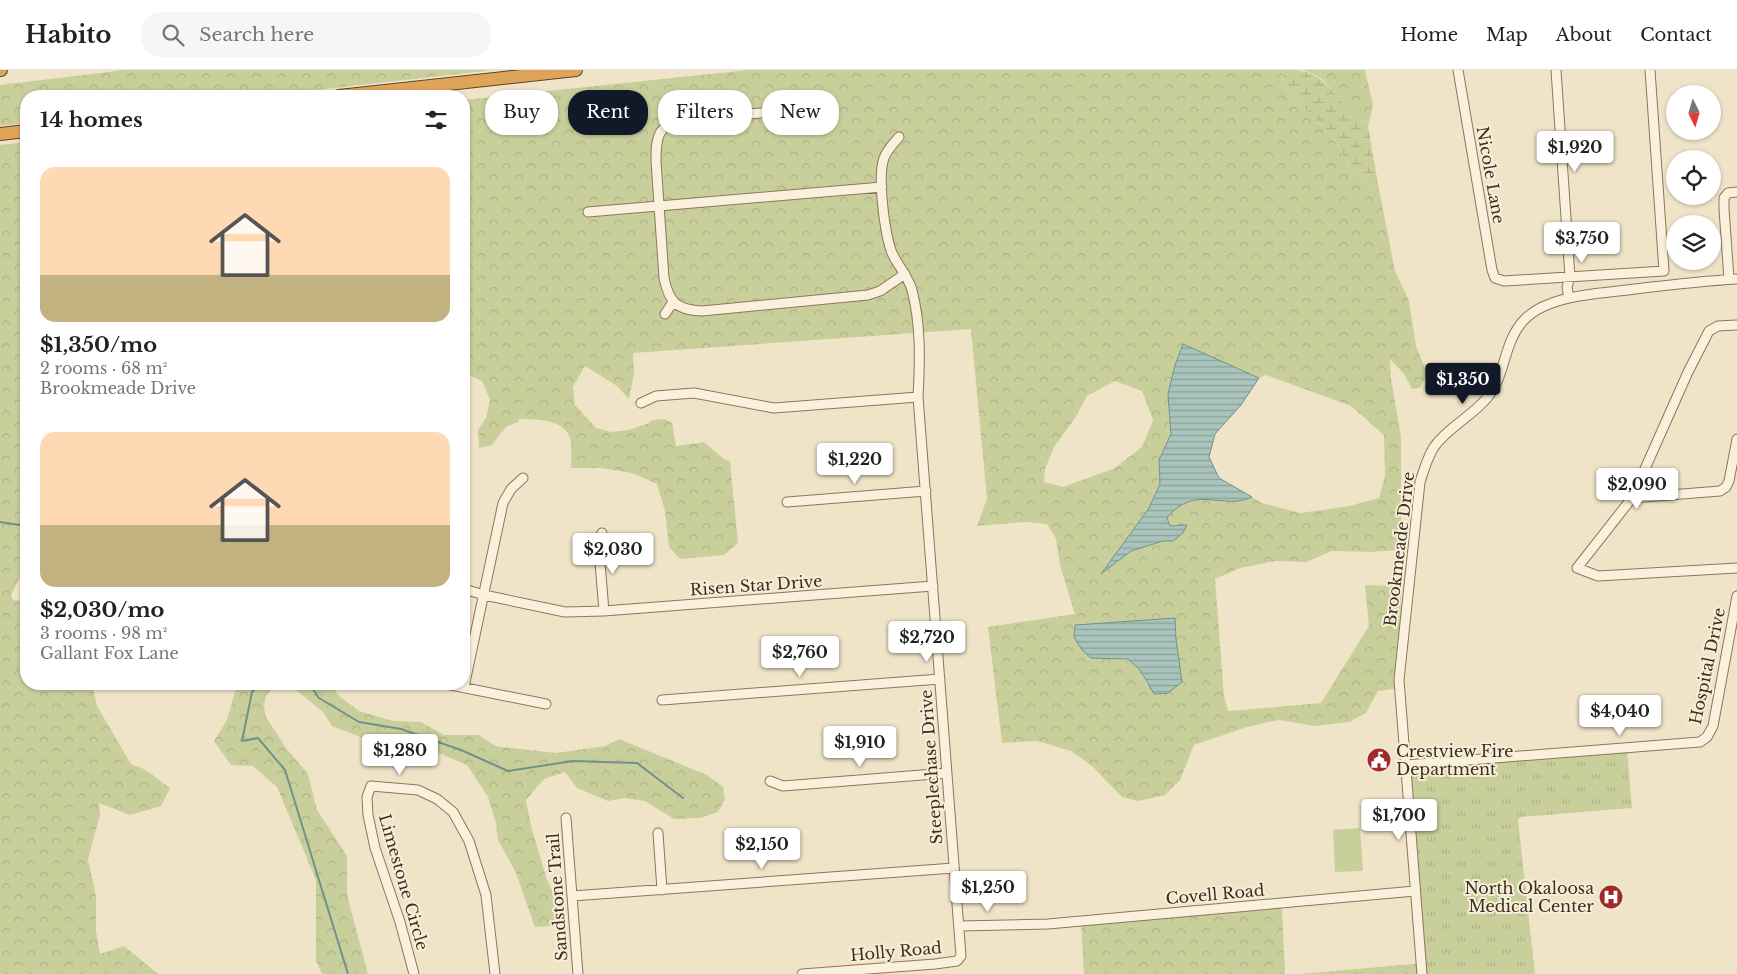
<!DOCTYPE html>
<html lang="en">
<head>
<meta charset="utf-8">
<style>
	body { margin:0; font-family:"Libre Baskerville",serif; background:#f6f6f6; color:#222; height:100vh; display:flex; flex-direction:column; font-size:19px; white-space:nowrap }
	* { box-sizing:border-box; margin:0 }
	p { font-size:16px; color:#767676 }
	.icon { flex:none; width:28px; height:28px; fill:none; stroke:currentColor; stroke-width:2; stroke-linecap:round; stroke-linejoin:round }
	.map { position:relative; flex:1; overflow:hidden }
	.sheet { position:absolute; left:20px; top:20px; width:450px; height:600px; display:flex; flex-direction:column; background:#fff; border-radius:20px; box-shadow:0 1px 4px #0004 }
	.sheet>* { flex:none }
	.top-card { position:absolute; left:485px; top:20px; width:475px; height:45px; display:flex; gap:10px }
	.needle { width:32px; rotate:175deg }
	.fabs { position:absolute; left:1666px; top:15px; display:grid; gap:10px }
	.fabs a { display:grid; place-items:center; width:55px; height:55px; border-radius:50%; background:#fff; box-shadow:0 1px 4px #0004; font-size:25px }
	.price { position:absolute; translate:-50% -42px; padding:0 11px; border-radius:5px; background:#fff; color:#222; font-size:16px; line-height:32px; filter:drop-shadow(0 1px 2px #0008) }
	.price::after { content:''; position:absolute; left:50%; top:30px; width:15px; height:11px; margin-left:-8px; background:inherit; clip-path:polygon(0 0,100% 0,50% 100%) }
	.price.active { background:#111827; color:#fff }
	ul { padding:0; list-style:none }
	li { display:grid; align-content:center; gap:10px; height:265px; padding:0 20px }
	li span { display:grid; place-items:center; height:155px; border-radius:15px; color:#555 }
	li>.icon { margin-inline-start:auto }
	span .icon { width:90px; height:90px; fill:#fffc; stroke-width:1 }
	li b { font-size:21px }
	h2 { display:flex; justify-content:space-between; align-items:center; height:60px; padding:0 20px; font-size:21px }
	.chip { padding:0 18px; border-radius:20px; background:#fff; box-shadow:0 1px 4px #0004; font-size:18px; line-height:45px }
	.chip.active { background:#111827; color:#fff }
	header { display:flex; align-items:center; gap:30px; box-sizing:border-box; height:70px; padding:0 25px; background:#fff; border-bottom:1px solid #e0e0e0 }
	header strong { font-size:24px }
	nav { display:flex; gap:28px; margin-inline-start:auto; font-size:18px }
	.search { width:350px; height:45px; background:#f6f6f6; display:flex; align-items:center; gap:12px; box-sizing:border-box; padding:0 18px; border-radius:20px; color:#767676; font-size:19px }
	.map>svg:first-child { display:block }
</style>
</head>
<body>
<header>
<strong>Habito</strong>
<div class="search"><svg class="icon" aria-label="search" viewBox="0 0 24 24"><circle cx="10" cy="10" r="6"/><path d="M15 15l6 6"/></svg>Search here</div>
<nav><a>Home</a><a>Map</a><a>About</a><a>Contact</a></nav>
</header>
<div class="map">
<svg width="1737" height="904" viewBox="0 0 1737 904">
	<defs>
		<pattern id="forest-crowns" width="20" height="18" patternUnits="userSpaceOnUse" patternTransform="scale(1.25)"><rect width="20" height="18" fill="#c9cf9b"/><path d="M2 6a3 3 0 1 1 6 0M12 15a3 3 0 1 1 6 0" fill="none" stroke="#aeb285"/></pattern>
		<pattern id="wetland-marsh" width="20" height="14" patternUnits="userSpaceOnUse" patternTransform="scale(1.25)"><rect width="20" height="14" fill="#c9cf9b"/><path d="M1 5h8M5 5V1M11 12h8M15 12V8" fill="none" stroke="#aeb285"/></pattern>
		<pattern id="park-tufts" width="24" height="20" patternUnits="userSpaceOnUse" patternTransform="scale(1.25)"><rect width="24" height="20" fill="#c9cf9b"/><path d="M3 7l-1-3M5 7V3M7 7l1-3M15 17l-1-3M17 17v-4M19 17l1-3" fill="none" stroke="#aeb285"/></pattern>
		<pattern id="water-rules" width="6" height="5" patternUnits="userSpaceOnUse" patternTransform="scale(1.25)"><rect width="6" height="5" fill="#a9c4bc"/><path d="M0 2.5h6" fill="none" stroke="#8ba098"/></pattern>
	</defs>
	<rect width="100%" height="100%" fill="#f0e4c8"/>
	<!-- grass -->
	<path fill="#c9cf9b" d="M1360,758L1363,801L1335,802L1333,760Z"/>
	<!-- forest -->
	<path fill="url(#forest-crowns)" fill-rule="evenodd" d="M125,0H494L263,26H26V53L0,56V15Z
		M748,0H1290L1282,2L1288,21L1335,70L1349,96L1369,115L1379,119L1395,201L1409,231L1416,276L1427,303L1420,318L1412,319L1404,304L1390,289L1391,309L1401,366V480L1371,482L1332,481L1306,492L1276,491L1240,498L1215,509L1224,626L1228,641L1321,633L1369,556L1365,515L1401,516L1400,618L1378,621L1366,643L1349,652L1314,656L1279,650L1247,657L1194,675L1180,710L1165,725L1138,731L1122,727L1092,696L1071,681L1037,671L1002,673L988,557L1075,544L1060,495L1056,469L1047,454L1025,452L977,456L987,429L971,259L633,283L634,304L629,329L617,316L585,296L573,317L575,335L596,358L611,362L629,360L649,353L652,350L664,349L672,353L676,376L704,372L725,390L730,391L738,473L724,485L680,489L669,477L665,441L657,414L632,403L601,398H571C571,390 572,381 571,373C569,349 537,349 519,349L518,352L506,357L492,375L479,378L478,360L486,348L490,330L482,311L464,303V30ZM1183,274L1259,308L1266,305L1351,336L1384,365L1385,406L1379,428L1350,436L1300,443L1262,433L1252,427C1223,441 1196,413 1167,448L1170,456L1187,455L1173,471H1163L1131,481L1102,502L1149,438L1160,414L1159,390L1171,364L1168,324ZM1115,311L1142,321L1153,350L1142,377L1115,398L1063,417L1044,412L1045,399L1054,377L1075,348L1087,326ZM1174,551L1178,595L1182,612L1168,623L1147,614L1140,600L1127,589L1091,588Z
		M1303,0H1365L1373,35L1369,53C1349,50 1337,24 1324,11C1319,6 1310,3 1303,0Z
		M26,72V495L11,525L13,530L26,531V614H92L97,636L131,694L146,700L170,718L161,736L130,745L99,733L100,745L88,789L96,826V861L100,884L124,876L158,904H0V75Z
		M237,614H271V621L266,625L264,637L266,647L286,678L308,704L317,740L347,786V825L368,904H322L316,891V810L277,717L253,696L231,695L214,671L227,650Z
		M292,614H330L339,626L359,641L393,651L421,652L444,665H479L496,676L556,683L605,676L619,669L707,705L723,717L725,729L718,742L700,748L674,749L645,731L625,728L608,731L577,718L565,702L544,709L526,730L531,756L547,810L562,841L550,856L535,857L516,803L498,770L496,753L488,727L467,695L427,678L373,672L332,656L323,642L295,619Z
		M1282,838L1285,904H1084L1081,853Z
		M1423,893L1424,904H1301Z"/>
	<!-- wetland -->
	<path fill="url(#wetland-marsh)" d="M1290,0C1324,0 1331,23 1352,43C1358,49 1361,52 1369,53L1368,57L1379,119L1369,115L1349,96L1335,70L1288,21L1282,2Z"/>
	<!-- park -->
	<path fill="url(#park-tufts)" d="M1627,679L1632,738L1521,747L1518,750L1535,904H1424L1410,697Z"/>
	<!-- water -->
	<path fill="url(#water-rules)" stroke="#6f938a" d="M1183,274L1259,308L1241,335L1215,364L1209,387L1219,408L1252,427C1224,441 1195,413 1167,448L1170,456L1187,455L1183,463L1173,471H1163L1131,481L1101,504L1149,438L1160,414L1159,390L1171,364L1168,324L1175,295Z
		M1175,548L1176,569L1182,612L1168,623L1154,624L1140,600L1128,589L1091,588L1082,580L1074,567L1075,555Z"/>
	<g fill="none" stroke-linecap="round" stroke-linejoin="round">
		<!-- stream -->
		<path stroke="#6f938a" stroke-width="2" d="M0,452L26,456
			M260,614L252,622L242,671L258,668L285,700L348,904
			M309,614L319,628L359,652L401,659L461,680L508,701L573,691L637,693L683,728"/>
		<defs>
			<path id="minor" d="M1458,0L1492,200L1495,208L1504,211L1664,201L1650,0
				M1556,0L1570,207L1567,217L1569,228
				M811,50L801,44L786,41L683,49C657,56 656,67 656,91L664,208C669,232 676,240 702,241L868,225L880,221L905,204
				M588,142L882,117
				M1729,209L1724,139V128L1728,123L1737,122
				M665,244L673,232
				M1737,255L1718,256L1709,261L1688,302L1632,428L1577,498L1598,506L1737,498
				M641,333L656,326L694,323L774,338L918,327
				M1632,428L1720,421L1726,417L1729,411L1737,369
				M787,432L926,421
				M602,463L598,469L604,541
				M464,519L484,525L565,542L604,541L933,516
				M446,614L546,634
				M464,617L503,433L511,419L523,408
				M662,630L940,609
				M1405,695L1700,672L1707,667L1713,656L1737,526
				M770,711L783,716L947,703
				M566,748L578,904
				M658,763L662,820
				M572,826L954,798
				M959,856L1048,854L1415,821
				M414,904L400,852L375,778L368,745L367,727L371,716L418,720L437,729L453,742L469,771L486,825L495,904
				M802,904L935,894L957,891L961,886L918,327C920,291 921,255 912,220C908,206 898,196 892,183C885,165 877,107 884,88C887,80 893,74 899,67
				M1422,904L1399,610L1420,412C1424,400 1427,388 1434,377C1448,357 1471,347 1487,328C1506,306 1503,272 1524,250C1549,224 1601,224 1635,219C1669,215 1703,211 1737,209"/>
			<path id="highway" d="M0,0H1
				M339,26L576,0
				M0,64L26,61"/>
		</defs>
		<!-- minor casing -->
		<use href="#minor" stroke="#8d765c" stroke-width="11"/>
		<!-- highway casing -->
		<use href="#highway" stroke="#5b4430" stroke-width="14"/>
		<!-- minor -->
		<use href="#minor" stroke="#faf1dc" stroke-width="9"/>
		<!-- highway -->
		<use href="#highway" stroke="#e0a458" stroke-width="12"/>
	</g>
	<!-- icons -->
	<defs>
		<symbol id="civic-disc" viewBox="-11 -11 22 22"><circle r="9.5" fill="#9e2a2b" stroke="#f7eed8"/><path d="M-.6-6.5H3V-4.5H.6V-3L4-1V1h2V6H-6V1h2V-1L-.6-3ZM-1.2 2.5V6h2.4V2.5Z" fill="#fff"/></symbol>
		<symbol id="hospital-disc" viewBox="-11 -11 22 22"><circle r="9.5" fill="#9e2a2b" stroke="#f7eed8"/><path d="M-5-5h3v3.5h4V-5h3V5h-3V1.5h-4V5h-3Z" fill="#fff"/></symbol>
	</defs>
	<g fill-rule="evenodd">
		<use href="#civic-disc" x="1365" y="676" width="28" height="28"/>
		<use href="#hospital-disc" x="1597" y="813" width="28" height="28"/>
	</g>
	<g text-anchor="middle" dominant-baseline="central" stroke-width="4" stroke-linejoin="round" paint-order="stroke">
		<!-- street labels -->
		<g font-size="16" fill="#3d2e20" stroke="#f7eed8">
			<text transform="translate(1491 105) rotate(80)">Nicole Lane</text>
			<text transform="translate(1399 479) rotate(-83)">Brookmeade Drive</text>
			<text transform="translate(756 515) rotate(-4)">Risen Star Drive</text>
			<text transform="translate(1707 596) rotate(-78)">Hospital Drive</text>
			<text transform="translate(931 697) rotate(-94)">Steeplechase Drive</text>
			<text transform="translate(404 812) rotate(74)">Limestone Circle</text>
			<text transform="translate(1215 824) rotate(-5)">Covell Road</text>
			<text transform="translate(557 827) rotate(-94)">Sandstone Trail</text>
			<text transform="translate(896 881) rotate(-5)">Holly Road</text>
		</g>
		<!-- poi labels -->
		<g font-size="16" fill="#3d2e20" stroke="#f7eed8" text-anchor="start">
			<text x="1396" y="681">Crestview Fire<tspan x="1396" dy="18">Department</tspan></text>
			<text x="1594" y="818" text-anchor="end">North Okaloosa<tspan x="1594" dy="18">Medical Center</tspan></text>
		</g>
	</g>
</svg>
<div class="fabs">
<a><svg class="needle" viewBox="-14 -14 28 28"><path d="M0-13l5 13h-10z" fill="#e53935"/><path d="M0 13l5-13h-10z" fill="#767676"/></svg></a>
<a><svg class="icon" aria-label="locate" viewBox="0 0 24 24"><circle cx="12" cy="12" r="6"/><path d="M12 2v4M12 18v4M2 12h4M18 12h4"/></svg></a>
<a><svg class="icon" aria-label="layers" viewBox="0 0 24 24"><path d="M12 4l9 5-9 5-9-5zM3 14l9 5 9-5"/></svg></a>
</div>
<b class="price" style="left:1575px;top:103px">$1,920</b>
<b class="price" style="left:1582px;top:194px">$3,750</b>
<b class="price active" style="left:1463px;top:335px">$1,350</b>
<b class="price" style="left:855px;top:415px">$1,220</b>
<b class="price" style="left:1637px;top:440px">$2,090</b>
<b class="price" style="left:613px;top:505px">$2,030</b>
<b class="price" style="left:927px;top:593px">$2,720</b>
<b class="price" style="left:800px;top:608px">$2,760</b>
<b class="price" style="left:1620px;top:667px">$4,040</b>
<b class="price" style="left:860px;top:698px">$1,910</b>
<b class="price" style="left:400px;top:706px">$1,280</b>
<b class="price" style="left:1399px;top:771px">$1,700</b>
<b class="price" style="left:762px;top:800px">$2,150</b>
<b class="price" style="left:988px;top:843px">$1,250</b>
<div class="top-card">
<a class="chip">Buy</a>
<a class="chip active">Rent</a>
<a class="chip">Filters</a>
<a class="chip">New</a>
</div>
<section class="sheet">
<h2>14 homes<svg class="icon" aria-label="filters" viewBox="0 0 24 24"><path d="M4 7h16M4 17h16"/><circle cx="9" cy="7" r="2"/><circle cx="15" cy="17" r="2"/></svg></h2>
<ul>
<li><span style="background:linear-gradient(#ffd9b3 70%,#c2b280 0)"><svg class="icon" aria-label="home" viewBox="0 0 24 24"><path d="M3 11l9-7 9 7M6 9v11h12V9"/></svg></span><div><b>$1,350/mo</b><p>2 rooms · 68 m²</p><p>Brookmeade Drive</p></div></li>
<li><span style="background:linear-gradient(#ffd9b3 60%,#c2b280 0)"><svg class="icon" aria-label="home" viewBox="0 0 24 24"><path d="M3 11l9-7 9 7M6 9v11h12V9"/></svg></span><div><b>$2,030/mo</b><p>3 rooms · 98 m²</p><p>Gallant Fox Lane</p></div></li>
</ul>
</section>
</div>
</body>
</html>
